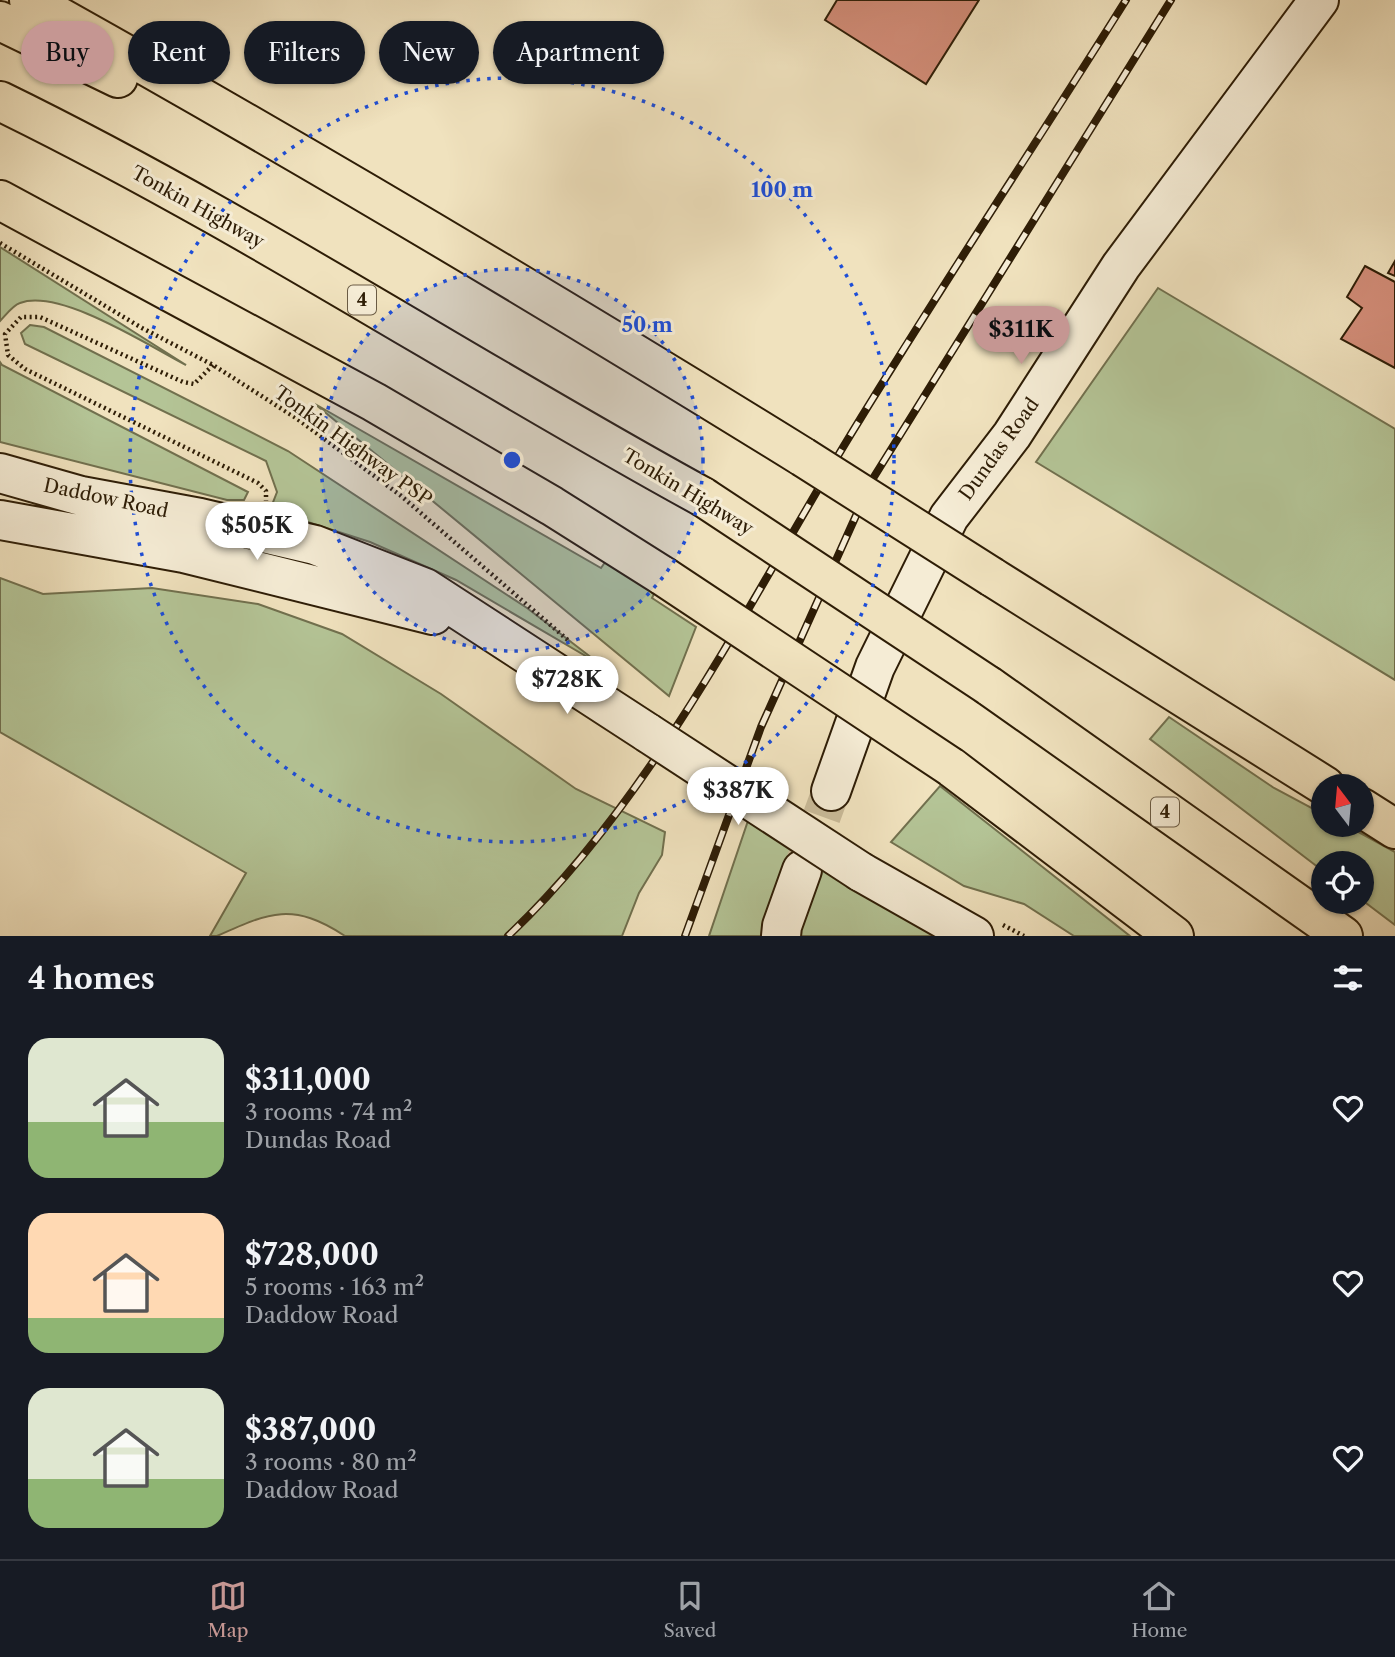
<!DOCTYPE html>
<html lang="en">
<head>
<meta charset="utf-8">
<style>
	body { margin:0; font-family:"Libre Caslon Text",serif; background:#242831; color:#f1f3f6; height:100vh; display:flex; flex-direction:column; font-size:26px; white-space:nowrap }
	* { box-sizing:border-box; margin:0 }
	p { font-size:23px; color:#9ea1a6 }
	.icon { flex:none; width:38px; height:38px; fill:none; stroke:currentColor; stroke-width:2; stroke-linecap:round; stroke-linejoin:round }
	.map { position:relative; height:936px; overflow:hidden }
	.details { display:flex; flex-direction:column; background:#171b24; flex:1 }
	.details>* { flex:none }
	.banner { position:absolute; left:21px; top:21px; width:700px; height:63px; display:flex; gap:14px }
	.needle { width:46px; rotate:344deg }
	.controls { position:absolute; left:1311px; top:774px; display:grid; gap:14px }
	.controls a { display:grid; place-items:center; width:63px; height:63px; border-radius:50%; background:#171b24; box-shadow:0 2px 5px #0004; font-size:35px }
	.price { position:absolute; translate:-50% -60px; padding:0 16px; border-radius:24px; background:#fff; color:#222; font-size:23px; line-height:46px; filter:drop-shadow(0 2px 4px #0008) }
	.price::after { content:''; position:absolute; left:50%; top:42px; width:21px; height:16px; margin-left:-10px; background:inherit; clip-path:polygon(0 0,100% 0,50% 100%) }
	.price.active { background:#c59692; color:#111 }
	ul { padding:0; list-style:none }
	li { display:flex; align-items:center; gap:21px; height:175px; padding:0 28px }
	li span { display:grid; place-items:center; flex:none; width:196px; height:140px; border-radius:21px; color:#555 }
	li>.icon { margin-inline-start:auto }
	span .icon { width:84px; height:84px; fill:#fffc; stroke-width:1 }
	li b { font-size:30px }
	h2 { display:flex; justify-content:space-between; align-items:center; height:84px; padding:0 28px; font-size:30px }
	.pill { padding:0 24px; border-radius:32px; background:#171b24; box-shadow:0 2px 5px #0004; font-size:24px; line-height:63px }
	.pill.active { background:#c59692; color:#111 }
	.tabs { display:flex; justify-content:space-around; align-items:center; height:98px; border-top:2px solid #363941; background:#171b24; font-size:19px; color:#9ea1a6 }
	.tabs a { display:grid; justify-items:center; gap:4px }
	.tabs .active { color:#c59692 }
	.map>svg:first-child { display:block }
</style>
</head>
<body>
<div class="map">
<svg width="1395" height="936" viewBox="0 0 1395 936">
	<rect width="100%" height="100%" fill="#f0e2be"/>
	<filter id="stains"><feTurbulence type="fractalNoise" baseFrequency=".00286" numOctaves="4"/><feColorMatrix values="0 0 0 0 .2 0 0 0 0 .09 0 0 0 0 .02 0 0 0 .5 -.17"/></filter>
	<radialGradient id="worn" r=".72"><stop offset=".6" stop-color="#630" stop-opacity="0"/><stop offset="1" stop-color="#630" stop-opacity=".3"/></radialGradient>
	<!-- green -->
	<path fill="#b4c496" stroke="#71704e" stroke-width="2" d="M0,247L186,365C149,346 60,288 20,303C13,305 5,316 0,321Z
		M1158,288L1395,429V680L1036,462Z
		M30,325L44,327L288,451L527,608L601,665L456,580L370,542L270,510L277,492L266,461L25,344L21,333Z
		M0,362L2,365L248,492L244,500H227L0,442Z
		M315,404L601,568L608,558L659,584L652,598L696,627L669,696Z
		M0,578L43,594L152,588L258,604L342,634L441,694L576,789L665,832L662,855L639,893L622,936H345C293,902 270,912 217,936H210L246,873L0,732Z
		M1169,717L1274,788L1323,814V824H1344L1395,852V925L1362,900V863H1323V871L1150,739Z
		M940,786L1130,936H1074L1024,904L964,886L891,842Z
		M754,803L974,936H709Z"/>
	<!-- building -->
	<path fill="#d38d79" stroke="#2e1d06" stroke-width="2" d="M837,0H979L926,84L825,20Z
		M1395,261V276L1388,273Z
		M1365,266L1395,282V368L1341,339L1362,308L1347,297Z"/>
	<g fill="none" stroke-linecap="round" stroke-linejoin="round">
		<!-- secondary-tunnel -->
		<path stroke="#c9bb99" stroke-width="38" stroke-dasharray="38 19" stroke-linecap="butt" d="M802,870L831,791"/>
		<defs>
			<path id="secondary" d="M0,473L81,496L200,518L315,545L425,588L648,733
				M0,520L184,553L433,615
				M831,791L875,667L949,517L1012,435L1121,266L1319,0
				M861,872L974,936
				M781,936L782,926L802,870"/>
			<path id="highway" d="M29,0C291,146 548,299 803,457
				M0,21L118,78
				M0,101C242,219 467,368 703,497
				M0,200L374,402L552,506L663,576
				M992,577L1325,786
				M989,686L1343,936
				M951,767L1174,936
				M1362,808L1395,829"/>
		</defs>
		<!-- secondary casing -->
		<use href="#secondary" stroke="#2e1d06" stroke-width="42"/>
		<!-- highway casing -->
		<use href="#highway" stroke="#2e1d06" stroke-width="42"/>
		<!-- path -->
		<path stroke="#2e1d06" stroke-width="4.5" stroke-dasharray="2 3.5" stroke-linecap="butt" d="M0,243L142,328L213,365L296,418L400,495L569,641
			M213,365L194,384L183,382L40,317H21L5,334L8,355L25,369L258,483L266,491V501
			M1003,925L1024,936"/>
		<!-- secondary -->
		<use href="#secondary" stroke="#f5ecd5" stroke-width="38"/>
		<!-- highway -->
		<use href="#highway" stroke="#f0e2be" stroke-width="38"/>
		<defs>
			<path id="rail" d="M508,936C652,800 746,607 848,439C938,291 1034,147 1126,0
				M685,936L761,727L872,480L1171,0"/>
		</defs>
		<!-- rail casing -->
		<use href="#rail" stroke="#2e1d06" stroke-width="8"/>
		<!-- rail -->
		<use href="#rail" stroke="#f5ecd5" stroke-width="5" stroke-dasharray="16" stroke-linecap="butt"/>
		<defs>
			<path id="secondary-bridge" d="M648,733L861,872"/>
			<path id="highway-bridge" d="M803,457L992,577
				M703,497L989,686
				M663,576L951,767"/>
		</defs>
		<!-- secondary-bridge casing -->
		<use href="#secondary-bridge" stroke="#2e1d06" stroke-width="42" stroke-linecap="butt"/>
		<!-- highway-bridge casing -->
		<use href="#highway-bridge" stroke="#2e1d06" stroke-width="42" stroke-linecap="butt"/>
		<!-- secondary-bridge -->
		<use href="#secondary-bridge" stroke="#f5ecd5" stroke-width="38"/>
		<!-- highway-bridge -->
		<use href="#highway-bridge" stroke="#f0e2be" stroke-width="38"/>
	</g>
	<!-- distance rings -->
	<circle cx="512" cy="460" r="191" fill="#1d4ed8" fill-opacity=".12"/>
	<g fill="none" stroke="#1d4ed8" stroke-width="3.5" stroke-dasharray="3.5 7">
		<circle cx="512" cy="460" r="191"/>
		<circle cx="512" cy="460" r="382"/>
	</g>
	<g text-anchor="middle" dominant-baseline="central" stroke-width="6" stroke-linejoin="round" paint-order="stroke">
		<!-- shield labels -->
		<g fill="#f5ecd5" stroke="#6a5b44" stroke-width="2">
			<rect x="348" y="285.5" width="28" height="29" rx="5"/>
			<rect x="1151" y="797.5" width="28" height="29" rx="5"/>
		</g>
		<g font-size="18" font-weight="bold" fill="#2e1d06">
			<text x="362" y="300">4</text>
			<text x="1165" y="812">4</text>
		</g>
		<!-- street labels -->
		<g font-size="19" fill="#2e1d06" stroke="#f5ecd5">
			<text transform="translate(198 207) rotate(29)">Tonkin Highway</text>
			<text transform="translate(353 446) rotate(36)">Tonkin Highway PSP</text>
			<text transform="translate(999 449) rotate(-54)">Dundas Road</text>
			<text transform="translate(688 492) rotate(31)">Tonkin Highway</text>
			<text transform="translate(106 498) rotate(12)">Daddow Road</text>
		</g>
	</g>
	<circle cx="512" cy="460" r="10" fill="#1d4ed8" stroke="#f5ecd5" stroke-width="3.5"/>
	<g font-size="21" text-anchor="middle" font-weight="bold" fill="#1d4ed8" stroke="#f5ecd5" stroke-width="6" stroke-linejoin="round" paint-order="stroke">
		<text x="782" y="197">100 m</text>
		<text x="647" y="332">50 m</text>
	</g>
	<rect width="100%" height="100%" filter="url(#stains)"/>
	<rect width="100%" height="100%" fill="url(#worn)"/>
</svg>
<div class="controls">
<a><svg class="needle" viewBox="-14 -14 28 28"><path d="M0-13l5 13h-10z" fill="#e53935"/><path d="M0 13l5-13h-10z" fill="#9ea1a6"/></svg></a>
<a><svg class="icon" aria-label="locate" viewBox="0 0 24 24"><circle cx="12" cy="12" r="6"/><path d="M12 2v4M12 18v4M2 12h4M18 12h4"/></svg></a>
</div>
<b class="price active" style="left:1021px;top:366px">$311K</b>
<b class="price" style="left:257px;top:562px">$505K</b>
<b class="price" style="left:567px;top:716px">$728K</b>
<b class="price" style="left:738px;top:827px">$387K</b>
<div class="banner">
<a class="pill active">Buy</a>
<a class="pill">Rent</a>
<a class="pill">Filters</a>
<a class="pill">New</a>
<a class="pill">Apartment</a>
</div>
</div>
<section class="details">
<h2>4 homes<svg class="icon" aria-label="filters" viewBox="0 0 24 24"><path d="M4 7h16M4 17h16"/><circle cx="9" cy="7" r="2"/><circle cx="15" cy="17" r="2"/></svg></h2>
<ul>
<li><span style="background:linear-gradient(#dfe7d0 60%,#8fb573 0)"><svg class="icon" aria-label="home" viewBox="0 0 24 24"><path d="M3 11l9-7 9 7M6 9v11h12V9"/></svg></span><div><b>$311,000</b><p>3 rooms · 74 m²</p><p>Dundas Road</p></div><svg class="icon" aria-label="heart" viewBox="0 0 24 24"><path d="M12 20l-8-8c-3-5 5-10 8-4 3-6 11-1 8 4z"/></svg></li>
<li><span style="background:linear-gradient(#ffd9b3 75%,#8fb573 0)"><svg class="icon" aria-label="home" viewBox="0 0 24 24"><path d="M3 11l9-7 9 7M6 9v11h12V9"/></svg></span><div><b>$728,000</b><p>5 rooms · 163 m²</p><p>Daddow Road</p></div><svg class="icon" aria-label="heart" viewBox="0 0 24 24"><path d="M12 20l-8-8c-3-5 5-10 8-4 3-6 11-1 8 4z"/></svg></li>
<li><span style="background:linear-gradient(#dfe7d0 65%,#8fb573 0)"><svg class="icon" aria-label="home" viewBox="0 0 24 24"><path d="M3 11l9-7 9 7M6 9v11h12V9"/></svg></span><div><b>$387,000</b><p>3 rooms · 80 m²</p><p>Daddow Road</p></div><svg class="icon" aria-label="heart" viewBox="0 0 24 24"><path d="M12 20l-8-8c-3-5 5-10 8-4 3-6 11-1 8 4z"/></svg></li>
</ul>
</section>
<nav class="tabs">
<a class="active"><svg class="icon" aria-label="map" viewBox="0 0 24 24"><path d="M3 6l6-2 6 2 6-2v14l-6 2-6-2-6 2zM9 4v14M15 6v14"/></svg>Map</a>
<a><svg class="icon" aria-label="saved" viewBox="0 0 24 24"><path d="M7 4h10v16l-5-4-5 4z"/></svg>Saved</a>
<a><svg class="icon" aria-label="home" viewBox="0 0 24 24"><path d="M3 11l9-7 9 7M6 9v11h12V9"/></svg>Home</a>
</nav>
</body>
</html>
